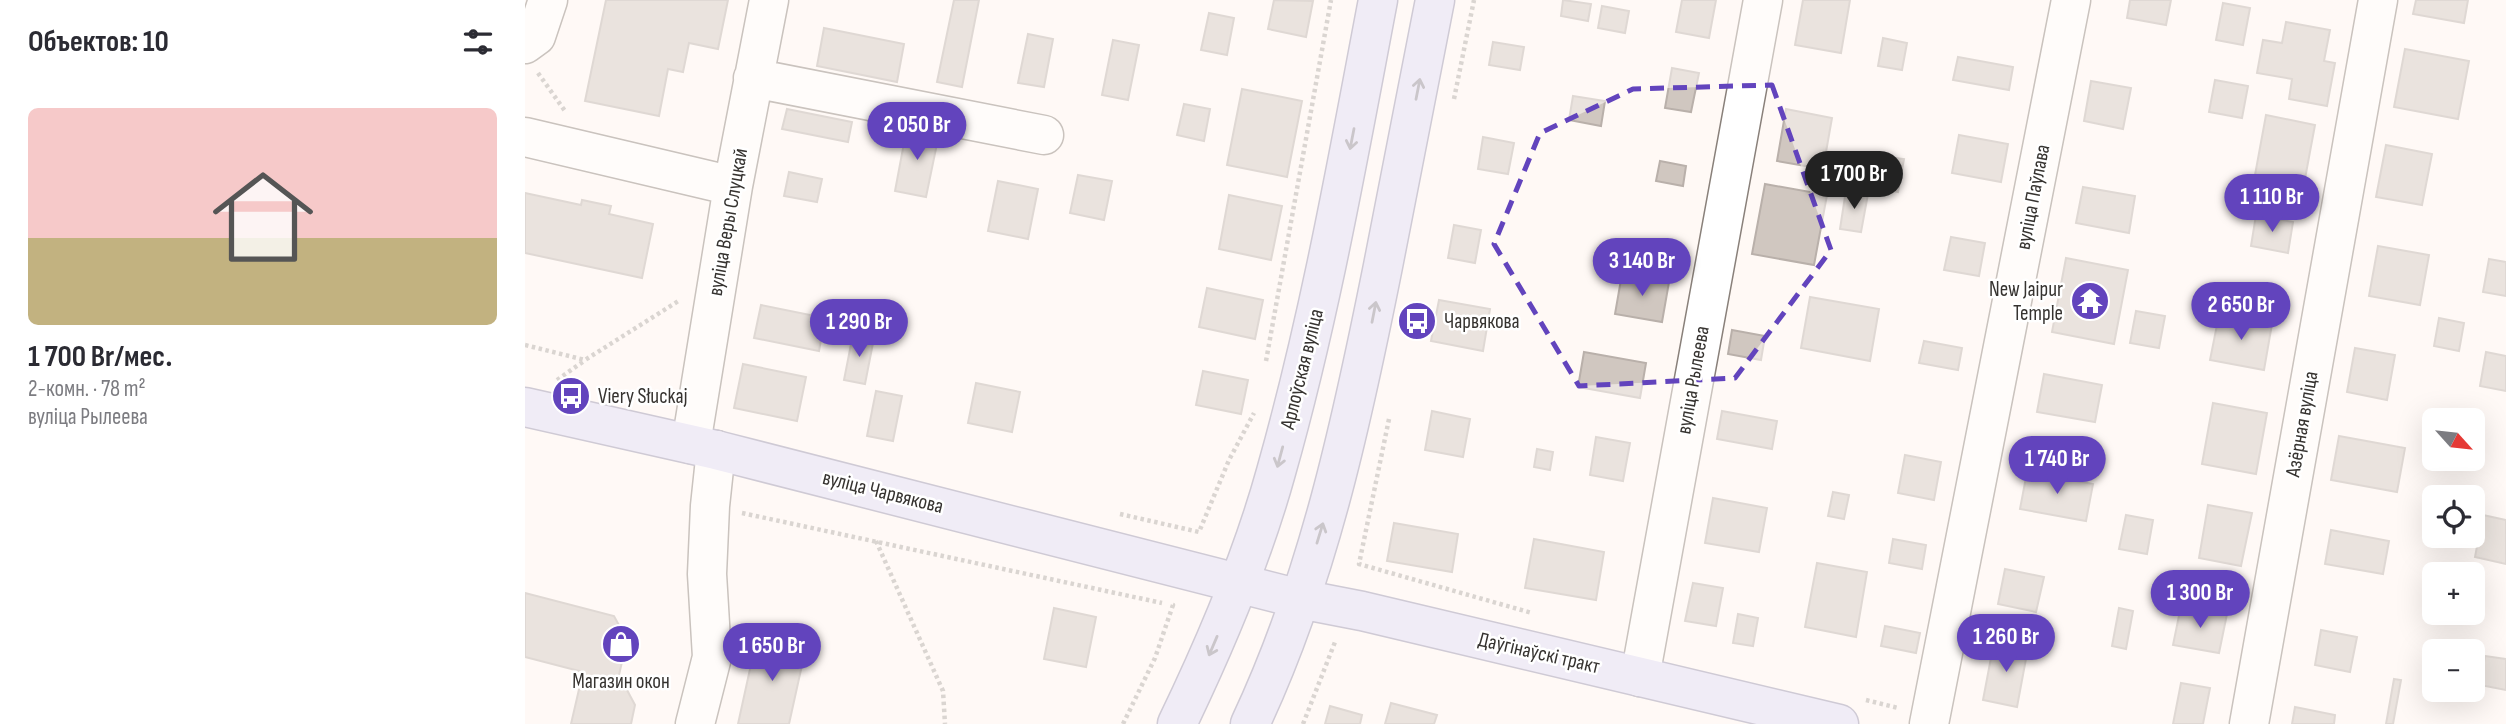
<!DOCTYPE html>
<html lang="ru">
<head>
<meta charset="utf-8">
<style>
	body { margin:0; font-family:"Sofia Sans Condensed",sans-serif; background:#f7f7f7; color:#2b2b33; height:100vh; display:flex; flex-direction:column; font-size:26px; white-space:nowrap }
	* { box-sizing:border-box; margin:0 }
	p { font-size:23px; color:#7c7c81 }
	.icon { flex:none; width:38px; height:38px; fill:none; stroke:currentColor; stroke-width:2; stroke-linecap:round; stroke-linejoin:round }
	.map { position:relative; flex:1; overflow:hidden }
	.details { display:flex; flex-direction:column; background:#fff; width:525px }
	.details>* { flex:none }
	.needle { width:46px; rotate:117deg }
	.tools { position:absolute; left:1897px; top:408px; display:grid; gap:14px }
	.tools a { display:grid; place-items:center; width:63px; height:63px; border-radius:10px; background:#fff; box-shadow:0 7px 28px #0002; font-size:35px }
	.price { position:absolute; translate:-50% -60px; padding:0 16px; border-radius:24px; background:#6244bd; color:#fff; font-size:23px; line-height:46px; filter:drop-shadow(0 2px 4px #0008) }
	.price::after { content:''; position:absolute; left:50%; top:42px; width:21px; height:16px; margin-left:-10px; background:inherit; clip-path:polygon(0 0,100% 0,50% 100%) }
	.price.current { background:#222; color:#fff }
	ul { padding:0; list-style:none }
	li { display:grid; align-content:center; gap:14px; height:371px; padding:0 28px }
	li span { display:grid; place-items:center; height:217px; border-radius:10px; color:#555 }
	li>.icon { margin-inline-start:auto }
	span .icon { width:126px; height:126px; fill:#fffc; stroke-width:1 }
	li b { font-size:30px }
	h2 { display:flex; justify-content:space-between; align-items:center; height:84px; padding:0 28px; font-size:30px }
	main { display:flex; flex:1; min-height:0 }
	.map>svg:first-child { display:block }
</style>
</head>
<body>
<main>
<section class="details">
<h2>Объектов: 10<svg class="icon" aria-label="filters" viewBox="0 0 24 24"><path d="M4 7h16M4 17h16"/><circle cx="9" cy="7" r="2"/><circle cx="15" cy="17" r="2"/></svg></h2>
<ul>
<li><span style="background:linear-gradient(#f6c9c9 60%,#c2b280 0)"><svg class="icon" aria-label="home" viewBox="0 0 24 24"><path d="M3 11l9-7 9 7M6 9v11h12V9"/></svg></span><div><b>1 700 Br/мес.</b><p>2-комн. · 78 m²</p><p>вуліца Рылеева</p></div></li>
</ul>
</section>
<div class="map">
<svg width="1981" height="724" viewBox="0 0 1981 724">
	<rect width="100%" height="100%" fill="#fff9f5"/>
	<!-- building -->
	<path fill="#d0c7c0" stroke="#b9b0aa" stroke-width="2" d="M81,0H203L193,49L164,43L158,72L143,69L134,116L60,101Z
		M429,0H454L437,87L412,82Z
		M749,0L788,1L781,37L743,29Z
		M1038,0L1066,4L1063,21L1036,16Z
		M1157,0H1191L1184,38L1151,32Z
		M1278,0H1325L1316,53L1270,45Z
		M1605,0H1646L1641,25L1602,18Z
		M1891,0H1943L1939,23L1888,14Z
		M1698,3L1725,8L1718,45L1691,40Z
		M1077,6L1104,11L1100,33L1073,28Z
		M684,13L709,18L702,55L676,50Z
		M1761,22L1805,30L1799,61L1810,63L1802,106L1764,99L1767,79L1732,73L1738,40L1757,43Z
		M299,28L379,44L372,82L292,66Z
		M503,34L528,39L519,87L493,83Z
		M1358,38L1382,43L1377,70L1353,66Z
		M588,40L614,45L603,100L577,95Z
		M968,42L999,47L995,70L964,65Z
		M1880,49L1944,61L1933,119L1869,107Z
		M1433,57L1488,67L1484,90L1428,80Z
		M1147,68L1174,73L1166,112L1140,108Z
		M1690,80L1723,86L1717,118L1684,112Z
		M1566,81L1606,88L1598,129L1559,121Z
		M717,89L777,101L762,177L702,165Z
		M1048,96L1080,101L1076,126L1044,120Z
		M659,104L685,109L679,141L652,135Z
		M262,109L327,122L323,142L257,129Z
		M1261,109L1307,118L1298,169L1252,161Z
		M1741,115L1790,125L1779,184L1730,175Z
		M382,127L414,134L401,197L370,191Z
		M1434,135L1483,144L1476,182L1427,173Z
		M958,137L989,143L983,174L953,169Z
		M1861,145L1907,154L1897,205L1851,197Z
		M1363,157L1379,159L1373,192L1358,189Z
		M1135,161L1161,166L1158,186L1131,181Z
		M264,172L297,179L292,202L259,196Z
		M553,175L587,181L579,220L545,213Z
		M473,181L513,189L503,239L463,231Z
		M1240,184L1302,195L1289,265L1227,254Z
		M1558,187L1610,196L1604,233L1551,223Z
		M1321,190L1343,194L1336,232L1315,229Z
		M0,193L56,205L57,200L86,206L84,214L128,224L117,278L0,253Z
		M704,195L757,206L746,260L694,249Z
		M1731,215L1768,222L1763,253L1726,246Z
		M929,225L956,230L950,263L923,258Z
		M1426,237L1460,243L1454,276L1419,270Z
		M1853,246L1904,255L1895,305L1844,296Z
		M1541,258L1603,270L1589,344L1527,332Z
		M1964,259L1981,262V296L1958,292Z
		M1097,274L1144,282L1137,322L1090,314Z
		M682,288L738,300L730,339L674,327Z
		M1285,297L1354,309L1345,361L1276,348Z
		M914,300L965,309L958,351L906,341Z
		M236,305L300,318L294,351L229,338Z
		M1611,311L1640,316L1634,348L1605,343Z
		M1694,315L1747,324L1739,370L1685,360Z
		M1914,318L1939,323L1934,351L1909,346Z
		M1207,330L1240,336L1236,360L1203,354Z
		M328,334L349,338L340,384L319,380Z
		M1399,341L1437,348L1433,370L1394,363Z
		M1830,348L1870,355L1862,400L1822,392Z
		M1059,352L1121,363L1115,398L1053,387Z
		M1961,352L1981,356V391L1955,386Z
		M218,364L281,377L272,421L209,408Z
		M678,371L723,380L716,414L671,405Z
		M1519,374L1577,385L1570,422L1512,412Z
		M451,383L495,392L487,432L443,423Z
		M351,391L377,396L368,441L342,436Z
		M1688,403L1742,413L1731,474L1677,464Z
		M907,411L945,419L938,457L900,450Z
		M1197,411L1252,421L1247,449L1192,439Z
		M1814,436L1880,448L1872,492L1806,480Z
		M1071,437L1105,443L1098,481L1065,475Z
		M1012,449L1028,452L1025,470L1009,467Z
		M1380,455L1416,462L1409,500L1373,493Z
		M1502,472L1568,484L1561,521L1495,509Z
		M1308,492L1324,495L1319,519L1303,516Z
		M1188,498L1242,508L1234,552L1180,543Z
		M1683,505L1727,513L1716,566L1674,558Z
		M1601,515L1628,520L1622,554L1594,549Z
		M1958,515L1981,520V564L1950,557Z
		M869,523L933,534L927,572L862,561Z
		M1806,530L1864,541L1858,574L1800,564Z
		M1009,539L1079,552L1071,600L1000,588Z
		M1368,539L1401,545L1397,569L1364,563Z
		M1292,563L1342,572L1331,637L1280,627Z
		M1480,569L1519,577L1511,612L1473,604Z
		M1168,583L1198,588L1191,626L1160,621Z
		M0,593L89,616L102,640L94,675L110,705L106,724H46L58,672L0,657Z
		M1656,606L1702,614L1694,653L1648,645Z
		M529,608L571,617L561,667L519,659Z
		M1594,608L1608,611L1601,649L1587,646Z
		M1213,614L1233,618L1228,646L1208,643Z
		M1360,626L1395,633L1391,653L1356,646Z
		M1796,630L1832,637L1825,672L1790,665Z
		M232,637L281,647L264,724H213Z
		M1469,642L1503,648L1492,707L1458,700Z
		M1960,656L1981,659V690L1955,685Z
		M1869,679L1876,680L1868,724H1861Z
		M1656,683L1685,688L1678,724H1648Z
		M866,703L912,715L909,724H860Z
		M805,706L837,715L835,724H800Z
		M1770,707L1810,715L1809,724H1767Z"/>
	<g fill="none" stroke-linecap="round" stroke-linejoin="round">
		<defs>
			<path id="minor" d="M0,44L11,36L23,0
				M228,78L519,135
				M0,137L208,186
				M166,444L208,186L244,0
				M1115,677L1238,0
				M170,724L187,657L182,574L185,506L191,450
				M1404,724L1546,0
				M1724,724L1853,0"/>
			<path id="major" d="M0,407L191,450L775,599L837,611L1314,724
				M652,724C691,643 727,559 751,472C795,317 823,158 853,0
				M725,724C793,580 827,421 858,266C875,177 893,89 910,0"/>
		</defs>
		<!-- minor casing -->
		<use href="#minor" stroke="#89807a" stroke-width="41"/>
		<!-- major casing -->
		<use href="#major" stroke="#9591ad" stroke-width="41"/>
		<!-- path -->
		<path stroke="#ada8a5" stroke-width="4.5" stroke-dasharray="3.5 3.5" stroke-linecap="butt" d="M13,73L40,111
			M929,99L949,0
			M0,345L60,360L155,300
			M741,361L806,0
			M32,380L59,361
			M864,419L834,564L1007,613
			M217,513L637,603
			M595,514L674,532L704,460L729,413
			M351,541L418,691L420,724
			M1341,700L1373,708
			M598,724L630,658L648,605L645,604
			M778,724L810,642"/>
		<!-- minor -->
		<use href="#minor" stroke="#fff" stroke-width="38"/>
		<!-- major -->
		<use href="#major" stroke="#dedbf7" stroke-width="38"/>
	</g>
	<!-- one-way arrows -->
	<defs><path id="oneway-shaft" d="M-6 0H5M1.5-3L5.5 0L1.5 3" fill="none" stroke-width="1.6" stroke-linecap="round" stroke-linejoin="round" transform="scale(1.75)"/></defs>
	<g stroke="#8a8794">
		<use href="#oneway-shaft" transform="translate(893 89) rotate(-79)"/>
		<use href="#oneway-shaft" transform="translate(827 139) rotate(101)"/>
		<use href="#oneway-shaft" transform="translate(849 312) rotate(-79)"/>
		<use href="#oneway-shaft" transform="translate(755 457) rotate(105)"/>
		<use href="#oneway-shaft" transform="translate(795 533) rotate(-73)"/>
		<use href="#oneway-shaft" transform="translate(688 646) rotate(113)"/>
	</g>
	<!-- marked area -->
	<path d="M0 0H1981V724H0ZM1247,85L1306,250L1210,378L1054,386L969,244L1015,133L1108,89Z" fill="#fff9f5" fill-opacity=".55" fill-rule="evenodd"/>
	<path fill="none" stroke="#6244bd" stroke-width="5" stroke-dasharray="14 9" stroke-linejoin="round" d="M1247,85L1306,250L1210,378L1054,386L969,244L1015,133L1108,89Z"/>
	<!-- icons -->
	<defs>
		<symbol id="temple-disc" viewBox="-11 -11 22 22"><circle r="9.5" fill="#6244bd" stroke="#fff"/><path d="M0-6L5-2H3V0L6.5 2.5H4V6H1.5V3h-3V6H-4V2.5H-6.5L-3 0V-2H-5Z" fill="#fff"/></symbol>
		<symbol id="bus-disc" viewBox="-11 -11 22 22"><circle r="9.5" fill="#6244bd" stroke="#fff"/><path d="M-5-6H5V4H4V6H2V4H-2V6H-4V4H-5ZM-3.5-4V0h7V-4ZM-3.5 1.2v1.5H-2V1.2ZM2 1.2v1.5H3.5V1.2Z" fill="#fff"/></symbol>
		<symbol id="shop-disc" viewBox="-11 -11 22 22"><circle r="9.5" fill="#6244bd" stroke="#fff"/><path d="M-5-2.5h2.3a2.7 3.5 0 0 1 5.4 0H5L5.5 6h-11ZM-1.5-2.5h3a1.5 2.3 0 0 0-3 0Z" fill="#fff"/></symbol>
	</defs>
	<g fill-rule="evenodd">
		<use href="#temple-disc" x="1543" y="279" width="44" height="44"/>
		<use href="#bus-disc" x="870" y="299" width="44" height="44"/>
		<use href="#bus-disc" x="24" y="374" width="44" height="44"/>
		<use href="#shop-disc" x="74" y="622" width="44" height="44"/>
	</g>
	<g text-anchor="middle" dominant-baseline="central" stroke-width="5" stroke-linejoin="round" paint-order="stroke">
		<!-- street labels -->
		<g font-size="21" fill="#363330" stroke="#fff">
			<text transform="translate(1508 197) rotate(-79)">вуліца Паўлава</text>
			<text transform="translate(203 222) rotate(-80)">вуліца Веры Слуцкай</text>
			<text transform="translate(777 369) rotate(-76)">Арлоўская вуліца</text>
			<text transform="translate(1168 380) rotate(-80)">вуліца Рылеева</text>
			<text transform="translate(1777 424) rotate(-80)">Азёрная вуліца</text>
			<text transform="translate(358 492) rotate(14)">вуліца Чарвякова</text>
			<text transform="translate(1014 653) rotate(13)">Даўгінаўскі тракт</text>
		</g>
		<!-- poi labels -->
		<g font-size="21" fill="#363330" stroke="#fff" text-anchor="start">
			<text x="1538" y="289" text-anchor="end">New Jaipur<tspan x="1538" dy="24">Temple</tspan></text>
			<text x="919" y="321">Чарвякова</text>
			<text x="73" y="396">Viery Słuckaj</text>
			<text x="96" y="681" text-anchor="middle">Магазин окон</text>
		</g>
	</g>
</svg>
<div class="tools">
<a><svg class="needle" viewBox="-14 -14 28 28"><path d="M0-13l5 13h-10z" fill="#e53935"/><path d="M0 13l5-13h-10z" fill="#7c7c81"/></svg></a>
<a><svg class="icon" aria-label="locate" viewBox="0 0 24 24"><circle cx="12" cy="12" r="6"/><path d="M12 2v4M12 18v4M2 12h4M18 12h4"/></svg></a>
<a>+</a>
<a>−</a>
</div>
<b class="price" style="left:392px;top:162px">2 050 Br</b>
<b class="price current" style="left:1329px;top:211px">1 700 Br</b>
<b class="price" style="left:1747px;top:234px">1 110 Br</b>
<b class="price" style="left:1117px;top:298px">3 140 Br</b>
<b class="price" style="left:1716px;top:342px">2 650 Br</b>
<b class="price" style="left:334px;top:359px">1 290 Br</b>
<b class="price" style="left:1532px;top:496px">1 740 Br</b>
<b class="price" style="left:1675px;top:630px">1 300 Br</b>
<b class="price" style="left:1481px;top:674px">1 260 Br</b>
<b class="price" style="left:247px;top:683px">1 650 Br</b>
</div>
</main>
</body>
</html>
